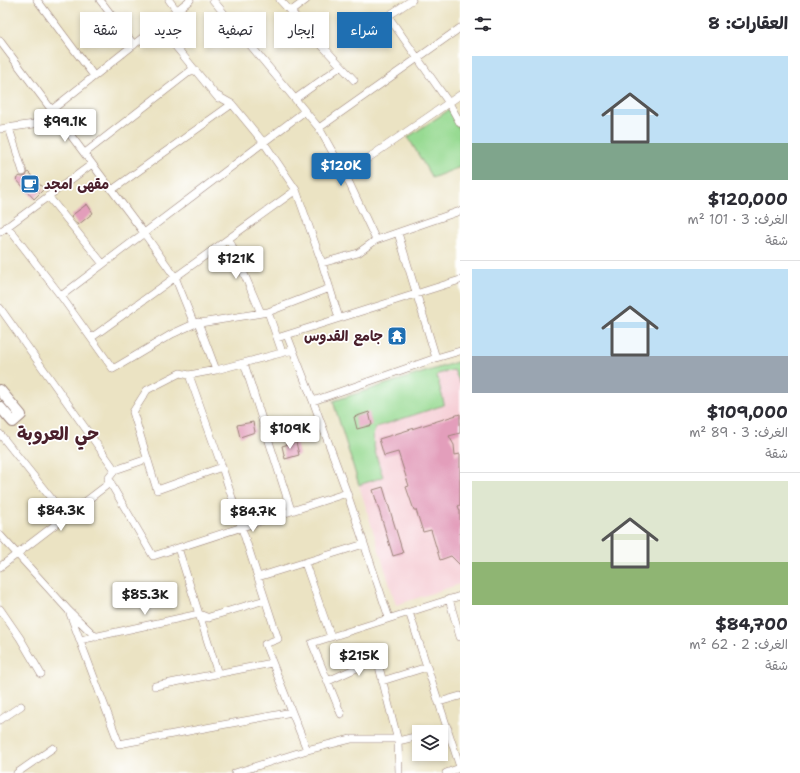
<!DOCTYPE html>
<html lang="ar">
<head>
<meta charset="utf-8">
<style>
	body { margin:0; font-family:"Shantell Sans","Playpen Sans Arabic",sans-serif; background:#f2f2f3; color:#2b2b33; direction:rtl; height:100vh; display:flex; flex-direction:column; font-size:15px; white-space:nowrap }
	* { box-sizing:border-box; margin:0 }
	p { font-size:13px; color:#7c7c81 }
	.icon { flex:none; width:22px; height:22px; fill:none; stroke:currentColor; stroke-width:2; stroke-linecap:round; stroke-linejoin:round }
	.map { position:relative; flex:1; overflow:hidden; direction:ltr }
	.details { display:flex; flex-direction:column; background:#fff; width:340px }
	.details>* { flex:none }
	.top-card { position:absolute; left:12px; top:12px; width:380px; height:36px; direction:rtl; display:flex; gap:8px }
	.buttons { position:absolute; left:412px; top:725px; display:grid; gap:8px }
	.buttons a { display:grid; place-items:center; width:36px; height:36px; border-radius:0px; background:#fff; box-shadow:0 2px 6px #0003; font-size:20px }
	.price { position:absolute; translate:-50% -34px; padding:0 9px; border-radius:4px; background:#fff; color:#222; font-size:13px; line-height:26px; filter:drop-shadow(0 1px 2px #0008) }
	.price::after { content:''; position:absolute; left:50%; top:24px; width:12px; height:9px; margin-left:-6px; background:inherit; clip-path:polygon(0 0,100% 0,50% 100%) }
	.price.selected { background:#1f6fb2; color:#fff }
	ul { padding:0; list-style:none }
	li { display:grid; align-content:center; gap:8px; height:212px; padding:0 12px }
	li+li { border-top:1px solid #e1e1e2 }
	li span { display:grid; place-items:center; height:124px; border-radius:0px; color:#555 }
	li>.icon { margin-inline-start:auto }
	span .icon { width:72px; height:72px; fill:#fffc; stroke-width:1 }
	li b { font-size:17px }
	h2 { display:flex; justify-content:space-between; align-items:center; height:48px; padding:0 12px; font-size:17px }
	.chip { padding:0 14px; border-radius:0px; background:#fff; box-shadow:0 2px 6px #0003; font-size:14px; line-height:36px }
	.chip.selected { background:#1f6fb2; color:#fff }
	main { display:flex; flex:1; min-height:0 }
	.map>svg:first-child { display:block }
</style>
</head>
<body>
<main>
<section class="details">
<h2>العقارات: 8<svg class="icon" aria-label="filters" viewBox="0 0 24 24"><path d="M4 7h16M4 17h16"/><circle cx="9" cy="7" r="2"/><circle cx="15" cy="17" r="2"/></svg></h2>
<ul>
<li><span style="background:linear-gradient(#bfe0f5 70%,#7fa58c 0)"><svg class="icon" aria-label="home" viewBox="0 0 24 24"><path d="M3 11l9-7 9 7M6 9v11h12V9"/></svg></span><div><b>$120,000</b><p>الغرف: 3 · 101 m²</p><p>شقة</p></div></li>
<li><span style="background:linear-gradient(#bfe0f5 70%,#9aa5b1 0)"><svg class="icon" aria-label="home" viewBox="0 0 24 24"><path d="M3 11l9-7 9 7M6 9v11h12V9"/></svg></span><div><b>$109,000</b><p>الغرف: 3 · 89 m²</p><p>شقة</p></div></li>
<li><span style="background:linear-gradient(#dfe7d0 65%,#8fb573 0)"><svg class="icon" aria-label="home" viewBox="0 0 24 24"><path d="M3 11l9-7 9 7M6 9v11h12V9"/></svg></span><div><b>$84,700</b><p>الغرف: 2 · 62 m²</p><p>شقة</p></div></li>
</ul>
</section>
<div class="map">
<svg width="460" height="773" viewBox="0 0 460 773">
	<rect width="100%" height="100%" fill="#fff"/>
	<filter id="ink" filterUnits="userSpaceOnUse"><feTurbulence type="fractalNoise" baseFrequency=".025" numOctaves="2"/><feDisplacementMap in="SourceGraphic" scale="8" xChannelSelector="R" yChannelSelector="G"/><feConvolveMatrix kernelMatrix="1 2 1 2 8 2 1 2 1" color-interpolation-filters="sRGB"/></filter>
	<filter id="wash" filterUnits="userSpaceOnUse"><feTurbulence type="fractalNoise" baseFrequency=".012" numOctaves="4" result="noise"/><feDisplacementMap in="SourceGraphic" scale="16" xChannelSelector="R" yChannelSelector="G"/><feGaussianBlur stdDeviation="0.9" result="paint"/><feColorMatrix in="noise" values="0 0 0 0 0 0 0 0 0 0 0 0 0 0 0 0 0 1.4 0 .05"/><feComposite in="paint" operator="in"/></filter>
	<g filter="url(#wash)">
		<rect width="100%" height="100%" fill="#ebe3c3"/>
		<!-- built -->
		<path fill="#f6cfd6" d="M460,361V584L396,605L333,401Z"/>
		<!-- green -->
		<path fill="#97da92" stroke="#707c5e" d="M449,110L460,130V167L432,178L408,137Z
			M460,361V383L454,370L438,374L437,376L444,403V405L383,425C379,426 376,427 375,430C369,439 380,467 383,477L359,485L333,401Z"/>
		<g id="blocks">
			<!-- building -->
			<path fill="#e39ebb" d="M28,172L44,189L34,199L16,179L20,176L22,177L26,176Z
				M87,204L93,213L78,225L71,216Z
				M369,412L372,425L357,429L354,417Z
				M460,414V433L449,436L454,445L455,455L460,454V505L458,506L460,511V565L451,556L440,560L431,530L423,532L416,510H414L406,487L409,486L398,452L384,456L379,439Z
				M253,422L255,432L240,437L237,425Z
				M296,442L299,455L285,459L282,446Z
				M383,487L403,553L393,556L373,490Z"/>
		</g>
	</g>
	<g filter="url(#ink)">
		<use href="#blocks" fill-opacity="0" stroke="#9a8177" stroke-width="1"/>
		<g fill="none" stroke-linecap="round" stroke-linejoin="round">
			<defs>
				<path id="street" d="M37,0L94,76
					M100,0L134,45
					M169,0L177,11
					M213,0L319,128L345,174L376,240
					M280,0L341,66
					M412,0L388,16L449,103L460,123
					M290,12L306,0
					M158,25L218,98
					M0,41L144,233L175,277L194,324
					M216,95L232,104L264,143L296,190L322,263L339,318
					M295,99L341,66L354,80
					M9,128L23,172
					M319,128L460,28
					M0,129L34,124L190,0
					M85,153L193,69
					M345,174L460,95
					M112,190L232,104
					M48,196L103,264
					M7,226L61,296L113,369L172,334L194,324L268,312L330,288
					M0,232L92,164
					M398,233L436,358
					M229,239L261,313
					M322,263L358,253L376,240L460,211
					M61,296L305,111
					M0,308L115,470
					M268,312L282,352
					M198,322L216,370
					M287,335L313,401L347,493L389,618
					M91,338L296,190
					M277,338L460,280
					M244,363L291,510
					M189,375L222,467L278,639L265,644L307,750
					M313,401L436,358L460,351
					M0,434L66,517
					M147,459L115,470L108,479L153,556L347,493
					M222,467L157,490L133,412L147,390L180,373L189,375L216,370L293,350
					M0,535L69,611L96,637
					M178,548L218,674
					M305,563L331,637
					M0,567L111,482
					M258,577L364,544
					M449,599L460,637
					M0,609L20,638L41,674
					M69,611L119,744L292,712
					M409,612L460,767
					M206,618L265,600
					M80,640L199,614L209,618
					M377,659L398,741L399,773
					M328,681L383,656
					M382,681L427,667
					M155,686L272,663
					M439,702L460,696
					M341,714L312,643L460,596
					M0,720L21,706
					M435,732L448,729
					M398,741L419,736
					M17,773L53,748
					M235,773L307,750L351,739H397
					M446,773L460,768"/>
				<path id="secondary" d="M0,390L21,415L13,422L0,407"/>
			</defs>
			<!-- street casing -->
			<use href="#street" stroke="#9a8177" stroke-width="8"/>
			<!-- secondary casing -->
			<use href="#secondary" stroke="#9a8177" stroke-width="12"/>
			<!-- street -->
			<use href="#street" stroke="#fff" stroke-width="7"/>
			<!-- secondary -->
			<use href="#secondary" stroke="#fff" stroke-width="10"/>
		</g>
	</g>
	<!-- icons -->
	<defs>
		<symbol id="cafe-square" viewBox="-11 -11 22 22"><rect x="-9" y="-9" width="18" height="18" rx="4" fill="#1f6fb2" stroke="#fff"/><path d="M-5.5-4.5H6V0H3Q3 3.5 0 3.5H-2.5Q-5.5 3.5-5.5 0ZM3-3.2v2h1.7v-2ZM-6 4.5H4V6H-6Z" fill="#fff"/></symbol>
		<symbol id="temple-square" viewBox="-11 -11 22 22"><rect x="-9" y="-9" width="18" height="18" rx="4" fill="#1f6fb2" stroke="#fff"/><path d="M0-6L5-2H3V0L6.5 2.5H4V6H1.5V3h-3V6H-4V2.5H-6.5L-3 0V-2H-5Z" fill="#fff"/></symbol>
	</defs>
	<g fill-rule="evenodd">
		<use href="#cafe-square" x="19" y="173" width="22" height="22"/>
		<use href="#temple-square" x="386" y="325" width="22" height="22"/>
	</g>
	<g text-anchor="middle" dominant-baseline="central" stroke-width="3.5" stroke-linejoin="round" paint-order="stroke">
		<!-- poi labels -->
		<g font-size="14" font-weight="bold" fill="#4a1f2b" stroke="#fff" text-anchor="start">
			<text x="44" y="184">مقهى امجد</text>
			<text x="383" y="336" text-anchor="end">جامع القدوس</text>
		</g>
		<!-- district labels -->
		<g font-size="18" font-weight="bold" fill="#4a1f2b" stroke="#fff">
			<text x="58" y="434">حي العروبة</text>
		</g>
	</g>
</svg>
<div class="buttons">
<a><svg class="icon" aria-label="layers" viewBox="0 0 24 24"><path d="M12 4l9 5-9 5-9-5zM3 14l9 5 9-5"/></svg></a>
</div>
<b class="price" style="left:65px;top:143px">$99.1K</b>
<b class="price selected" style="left:341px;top:187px">$120K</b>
<b class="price" style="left:236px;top:280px">$121K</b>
<b class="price" style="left:290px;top:450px">$109K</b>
<b class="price" style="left:61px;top:532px">$84.3K</b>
<b class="price" style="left:253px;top:533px">$84.7K</b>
<b class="price" style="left:145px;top:616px">$85.3K</b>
<b class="price" style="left:359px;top:677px">$215K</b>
<div class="top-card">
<a class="chip selected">شراء</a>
<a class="chip">إيجار</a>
<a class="chip">تصفية</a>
<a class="chip">جديد</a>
<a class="chip">شقة</a>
</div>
</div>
</main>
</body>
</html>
